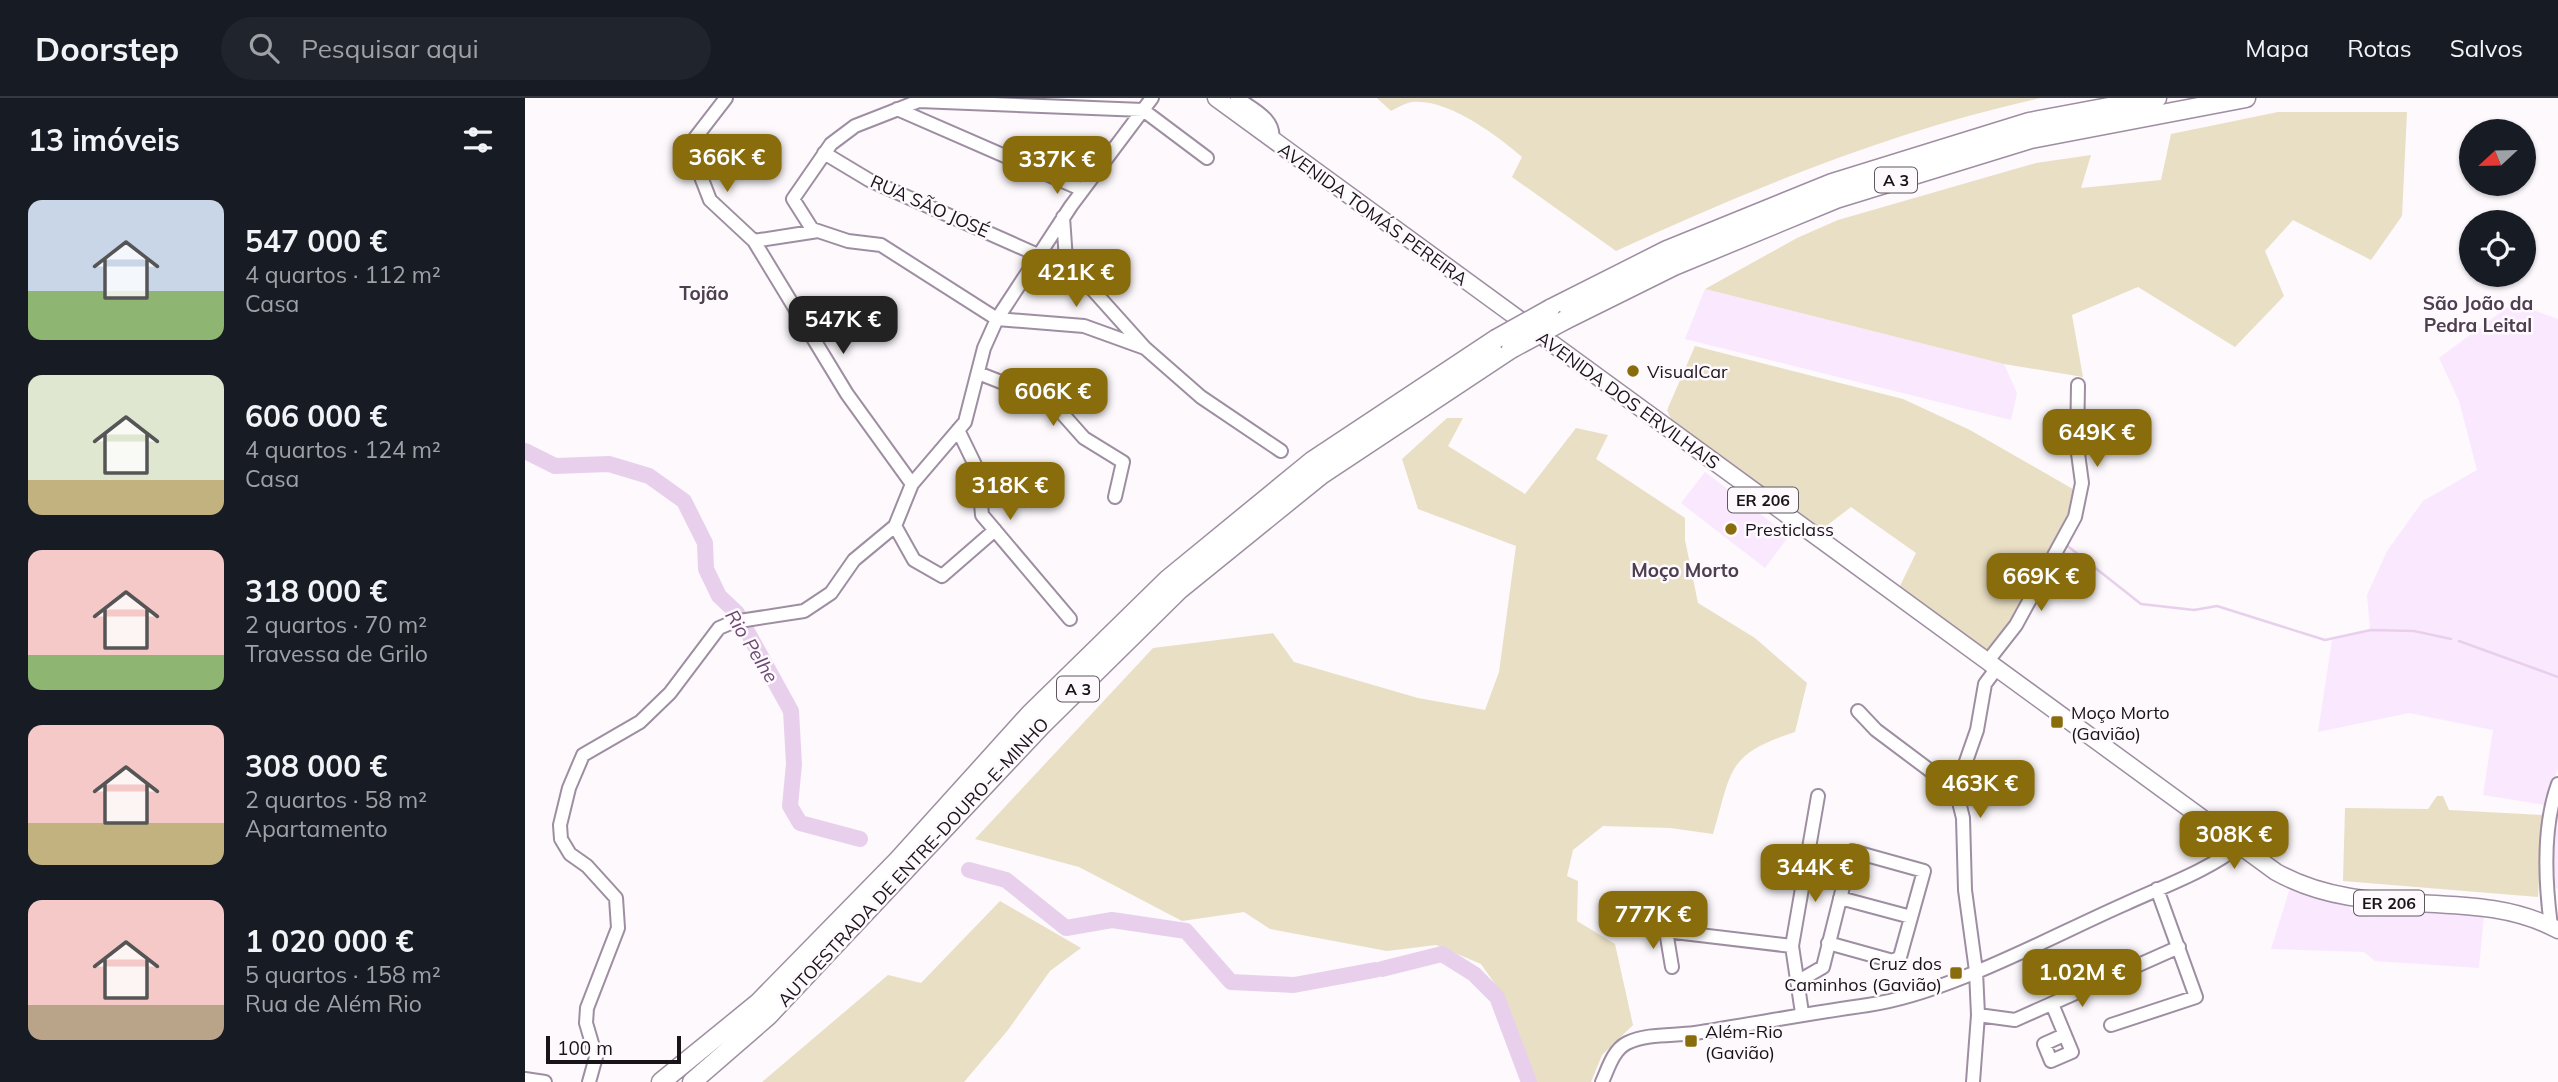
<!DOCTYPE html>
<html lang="pt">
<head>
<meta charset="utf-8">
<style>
	body { margin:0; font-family:Mulish,sans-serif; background:#20242c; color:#f1f3f6; height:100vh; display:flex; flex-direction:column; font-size:26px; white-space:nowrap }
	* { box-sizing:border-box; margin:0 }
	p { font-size:23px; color:#9ea1a6 }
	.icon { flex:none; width:38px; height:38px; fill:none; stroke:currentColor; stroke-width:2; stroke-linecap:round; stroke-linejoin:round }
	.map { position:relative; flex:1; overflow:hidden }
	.details { display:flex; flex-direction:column; background:#171b24; width:525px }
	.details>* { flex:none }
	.needle { width:46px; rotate:248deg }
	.buttons { position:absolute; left:1934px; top:21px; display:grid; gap:14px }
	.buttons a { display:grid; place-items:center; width:77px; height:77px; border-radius:50%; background:#171b24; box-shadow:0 2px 5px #0004; font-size:35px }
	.scale { position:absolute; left:21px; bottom:18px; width:135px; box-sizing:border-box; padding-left:7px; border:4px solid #19131a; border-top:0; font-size:19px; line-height:24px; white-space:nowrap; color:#19131a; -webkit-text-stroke:5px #fdf9fd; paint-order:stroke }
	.price { position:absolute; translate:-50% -60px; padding:0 16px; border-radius:14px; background:#896d0c; color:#fff; font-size:23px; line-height:46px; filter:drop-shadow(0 2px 4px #0008) }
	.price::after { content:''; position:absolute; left:50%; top:42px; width:21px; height:16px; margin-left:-10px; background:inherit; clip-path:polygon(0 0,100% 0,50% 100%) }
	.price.current { background:#222; color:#fff }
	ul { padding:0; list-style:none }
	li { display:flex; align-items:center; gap:21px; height:175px; padding:0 28px }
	li span { display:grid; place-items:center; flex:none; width:196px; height:140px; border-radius:14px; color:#555 }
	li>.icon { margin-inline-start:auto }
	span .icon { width:84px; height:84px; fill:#fffc; stroke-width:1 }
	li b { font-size:30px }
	h2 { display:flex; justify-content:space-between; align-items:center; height:84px; padding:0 28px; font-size:30px }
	header { display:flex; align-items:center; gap:42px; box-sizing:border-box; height:98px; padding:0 35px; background:#171b24; border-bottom:2px solid #363941 }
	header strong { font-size:33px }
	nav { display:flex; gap:38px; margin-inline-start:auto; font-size:24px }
	.search { width:490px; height:63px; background:#20242c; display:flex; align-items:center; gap:18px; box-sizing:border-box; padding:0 24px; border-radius:38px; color:#9ea1a6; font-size:26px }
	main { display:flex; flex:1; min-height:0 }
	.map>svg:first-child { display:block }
</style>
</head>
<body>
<header>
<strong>Doorstep</strong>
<div class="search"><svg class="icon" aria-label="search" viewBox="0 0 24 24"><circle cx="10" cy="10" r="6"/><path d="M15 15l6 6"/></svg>Pesquisar aqui</div>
<nav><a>Mapa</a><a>Rotas</a><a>Salvos</a></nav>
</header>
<main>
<section class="details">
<h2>13 imóveis<svg class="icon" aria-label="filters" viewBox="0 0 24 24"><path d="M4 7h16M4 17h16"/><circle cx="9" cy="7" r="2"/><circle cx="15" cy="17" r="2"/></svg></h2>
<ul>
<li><span style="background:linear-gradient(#c9d6e8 65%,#8fb573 0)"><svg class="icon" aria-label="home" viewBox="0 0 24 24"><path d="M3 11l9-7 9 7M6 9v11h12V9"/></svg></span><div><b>547 000 €</b><p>4 quartos · 112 m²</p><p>Casa</p></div></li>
<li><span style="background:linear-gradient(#dfe7d0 75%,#c2b280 0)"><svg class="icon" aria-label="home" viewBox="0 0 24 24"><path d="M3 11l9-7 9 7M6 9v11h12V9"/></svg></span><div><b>606 000 €</b><p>4 quartos · 124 m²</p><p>Casa</p></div></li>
<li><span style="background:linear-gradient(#f6c9c9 75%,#8fb573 0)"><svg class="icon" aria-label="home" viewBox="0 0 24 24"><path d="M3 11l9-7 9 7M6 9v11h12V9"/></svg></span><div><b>318 000 €</b><p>2 quartos · 70 m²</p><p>Travessa de Grilo</p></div></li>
<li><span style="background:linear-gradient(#f6c9c9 70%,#c2b280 0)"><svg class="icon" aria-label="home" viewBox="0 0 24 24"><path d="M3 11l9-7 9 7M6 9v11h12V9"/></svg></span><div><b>308 000 €</b><p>2 quartos · 58 m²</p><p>Apartamento</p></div></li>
<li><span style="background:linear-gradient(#f6c9c9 75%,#b9a48a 0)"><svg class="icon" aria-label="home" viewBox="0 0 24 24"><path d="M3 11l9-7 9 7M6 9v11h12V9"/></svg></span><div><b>1 020 000 €</b><p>5 quartos · 158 m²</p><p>Rua de Além Rio</p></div></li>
</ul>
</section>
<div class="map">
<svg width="2033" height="984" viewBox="0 0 2033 984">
	<rect width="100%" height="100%" fill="#fdf9fd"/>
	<!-- built -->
	<path fill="#fae8fe" d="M1180,191L1479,266L1492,295L1486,322L1160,241Z
		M1988,205L2033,221V671L2020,707L1958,697L1968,632L1884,615L1793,634L1807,542L1845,532L1842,497L1862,453L1898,403L1952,372L1934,303L1914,260Z
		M1180,374L1264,438L1240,470L1156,405Z
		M2033,704V792L2027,784L2028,737Z
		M1765,790L1824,809L1830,817L1852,819L1858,814L1959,817L1954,870L1850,863L1839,854L1746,851Z"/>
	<!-- green -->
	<path fill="#e9dfc4" d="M852,0H1516C1367,33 1228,90 1091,153L987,79L997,59C972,37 922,0 887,4C880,5 872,10 866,13Z
		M1753,14H1882L1877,118L1846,162L1768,122L1740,153L1759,198L1710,249L1613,189L1547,217L1558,279L1479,266L1180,191L1272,140L1313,122L1511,65L1566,57L1556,90L1636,82L1646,36Z
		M1170,248L1378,301L1445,332L1553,394C1545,438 1491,520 1462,555L1375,488L1391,455L1326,409L1296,432L1147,323L1142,312Z
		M922,320H938L923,348L1000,396L1051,330L1083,337L1071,361L1160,420V442L1173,505L1230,540L1282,585L1270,634C1201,656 1207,672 1188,736L1145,730L1078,728L1048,752L1042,778L1053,783L1052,823L1090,846L1108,927L1077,957L1066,984H1011L980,900L956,866L911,847L862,853L745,831L719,814L657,823L554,769L450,741L628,550L748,535L769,564L893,600L960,612L974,574L991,448L893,411L877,361Z
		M1912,698H1918L1924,712L2018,717L2013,799L1818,783L1820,710L1903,711Z
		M475,803L556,850L525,873L483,932L439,984H237L363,877L396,885Z"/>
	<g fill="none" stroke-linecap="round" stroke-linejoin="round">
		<!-- stream -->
		<path stroke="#e8d0ed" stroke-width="2.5" d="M1540,446L1616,506L1669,512L1692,508L1800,542L1846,532L1889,533L1926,541
			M1934,543L2033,579"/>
		<!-- river -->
		<path stroke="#e8d0ed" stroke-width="16" d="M0,353L30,368L84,366L124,378L159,403L180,445L181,471L194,498L212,515L266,613L269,666L265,708L275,725L335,741
			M444,772L481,782L541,830L587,822L661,833L706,884L769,887L850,872
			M857,871L917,856L949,876L972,899L1004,984"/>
		<defs>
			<path id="minor" d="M201,0L164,48L185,102L229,143L293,133
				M712,0C727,11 751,21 747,42
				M372,11L558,92
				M299,55L344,82L513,157
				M538,119L541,162L620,250L676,299L756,353
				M229,143L322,296L387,386
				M620,250L559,228L472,221L356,147L323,143L287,131L268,101L306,46L330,28L394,3L618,12L682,60
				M453,275L527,304L559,340L598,364L590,399
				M433,332L453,373L457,417L545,521
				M370,428L389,462L417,478L470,432
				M1462,564L1491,527L1550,419L1557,385L1552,348L1553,287
				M1333,613L1351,632L1431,692
				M1315,800L1386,819
				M1100,823L1141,833L1267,848
				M2026,828C2020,783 2017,730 2033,686
				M1141,833L1147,869
				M1272,884L1298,869L1327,753L1399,773L1375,859L1368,863L1303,845
				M1527,906L1547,954L1526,963L1519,946L1539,937
				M1277,915L1267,848L1293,698
				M1453,917L1490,922L1654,849
				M1586,927L1671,899L1632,791
				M0,981L20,984
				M64,984L71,959L61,925L62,910L93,830L91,800L62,768L45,756L36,741L35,727L44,690L58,657L115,624L145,595L194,530L208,524L279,513L306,495L329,462L370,428L387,386L440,324L459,250L472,221L546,108L627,0
				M1077,984C1083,971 1088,952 1102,945C1123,935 1148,938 1170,935C1228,926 1285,915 1343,907C1422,896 1525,839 1600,806C1632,791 1687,771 1713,748
				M1448,984L1453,917L1451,873L1440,792L1438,720L1431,692L1452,632L1460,586L1471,571"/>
			<path id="major" d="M691,0L1751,774C1844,826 1948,786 2033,832"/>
			<path id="highway" d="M1025,211L1142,152L1307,85L1504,24L1632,0
				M1040,222L1149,168L1311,101L1506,41L1721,0
				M136,984L233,905L373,762L505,616L643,481L787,363L971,241
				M167,984L243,918L517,627L654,492L796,377L986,251"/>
		</defs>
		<!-- minor casing -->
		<use href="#minor" stroke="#9e8ea1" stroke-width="16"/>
		<!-- major casing -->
		<use href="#major" stroke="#9e8ea1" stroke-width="19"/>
		<!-- highway casing -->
		<use href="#highway" stroke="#9e8ea1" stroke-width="21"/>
		<!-- minor -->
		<use href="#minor" stroke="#fff" stroke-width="12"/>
		<!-- major -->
		<use href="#major" stroke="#fff" stroke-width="16"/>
		<!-- highway -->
		<use href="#highway" stroke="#fff" stroke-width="18"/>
		<defs>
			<path id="highway-bridge" d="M971,241L1025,211
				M986,251L1040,222"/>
		</defs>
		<!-- highway-bridge casing -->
		<use href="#highway-bridge" stroke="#9e8ea1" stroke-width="21" stroke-linecap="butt"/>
		<!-- highway-bridge -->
		<use href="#highway-bridge" stroke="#fff" stroke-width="18"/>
	</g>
	<!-- markers -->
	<g fill="#896d0c" stroke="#fdf9fd" stroke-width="2.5">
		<circle cx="1108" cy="273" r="7"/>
		<circle cx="1206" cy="431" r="7"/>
		<rect x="1525" y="617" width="14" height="14" rx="3.5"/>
		<rect x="1424" y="868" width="14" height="14" rx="3.5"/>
		<rect x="1159" y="936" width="14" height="14" rx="3.5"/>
	</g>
	<g text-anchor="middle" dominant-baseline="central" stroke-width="5" stroke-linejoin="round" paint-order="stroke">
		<!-- shield labels -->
		<g fill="#fdf9fd" stroke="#5d585e" stroke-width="2">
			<rect x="1350" y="69.5" width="42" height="25" rx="5"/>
			<rect x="1203" y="389.5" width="70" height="25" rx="5"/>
			<rect x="532" y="578.5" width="42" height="25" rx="5"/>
			<rect x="1829" y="792.5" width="70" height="25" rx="5"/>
		</g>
		<g font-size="16" font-weight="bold" fill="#19131a">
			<text x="1371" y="82">A 3</text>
			<text x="1238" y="402">ER 206</text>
			<text x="553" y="591">A 3</text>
			<text x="1864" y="805">ER 206</text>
		</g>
		<!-- street labels -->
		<g font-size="18" fill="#19131a" stroke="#fdf9fd">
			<text transform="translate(405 108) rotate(24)">RUA SÃO JOSÉ</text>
			<text transform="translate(848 116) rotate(36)">AVENIDA TOMÁS PEREIRA</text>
			<text transform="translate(1103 302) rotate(36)">AVENIDA DOS ERVILHAIS</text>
			<text transform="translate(388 764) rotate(-47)">AUTOESTRADA DE ENTRE-DOURO-E-MINHO</text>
		</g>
		<!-- poi labels -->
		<g font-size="18" fill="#19131a" stroke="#fdf9fd" text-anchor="start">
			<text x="1122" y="273">VisualCar</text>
			<text x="1220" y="431">Presticlass</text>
			<text x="1546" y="614">Moço Morto<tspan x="1546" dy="21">(Gavião)</tspan></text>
			<text x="1417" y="865" text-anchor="end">Cruz dos<tspan x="1417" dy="21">Caminhos (Gavião)</tspan></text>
			<text x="1180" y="933">Além-Rio<tspan x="1180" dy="21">(Gavião)</tspan></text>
		</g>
		<!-- neighbourhood labels -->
		<g font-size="19" font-weight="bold" fill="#4e3f50" stroke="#fdf9fd">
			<text x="179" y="195">Tojão</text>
			<text x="1953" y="205">São João da<tspan x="1953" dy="22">Pedra Leital</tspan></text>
			<text x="1160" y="472">Moço Morto</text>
		</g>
		<!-- water labels -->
		<g font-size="19" font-style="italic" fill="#6b4871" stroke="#fdf9fd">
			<text transform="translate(227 548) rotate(58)">Rio Pelhe</text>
		</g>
	</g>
</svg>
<div class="buttons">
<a><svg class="needle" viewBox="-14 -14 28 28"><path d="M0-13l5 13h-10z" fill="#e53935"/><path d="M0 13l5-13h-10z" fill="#9ea1a6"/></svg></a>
<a><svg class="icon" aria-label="locate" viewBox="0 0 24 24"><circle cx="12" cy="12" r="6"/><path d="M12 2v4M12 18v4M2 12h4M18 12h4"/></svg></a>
</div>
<div class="scale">100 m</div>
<b class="price" style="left:202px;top:96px">366K €</b>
<b class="price" style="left:532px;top:98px">337K €</b>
<b class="price" style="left:551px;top:211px">421K €</b>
<b class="price current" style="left:318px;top:258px">547K €</b>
<b class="price" style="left:528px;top:330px">606K €</b>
<b class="price" style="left:1572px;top:371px">649K €</b>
<b class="price" style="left:485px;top:424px">318K €</b>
<b class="price" style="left:1516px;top:515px">669K €</b>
<b class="price" style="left:1455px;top:722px">463K €</b>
<b class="price" style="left:1709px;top:773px">308K €</b>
<b class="price" style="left:1290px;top:806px">344K €</b>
<b class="price" style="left:1128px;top:853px">777K €</b>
<b class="price" style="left:1557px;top:911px">1.02M €</b>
</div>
</main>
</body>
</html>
